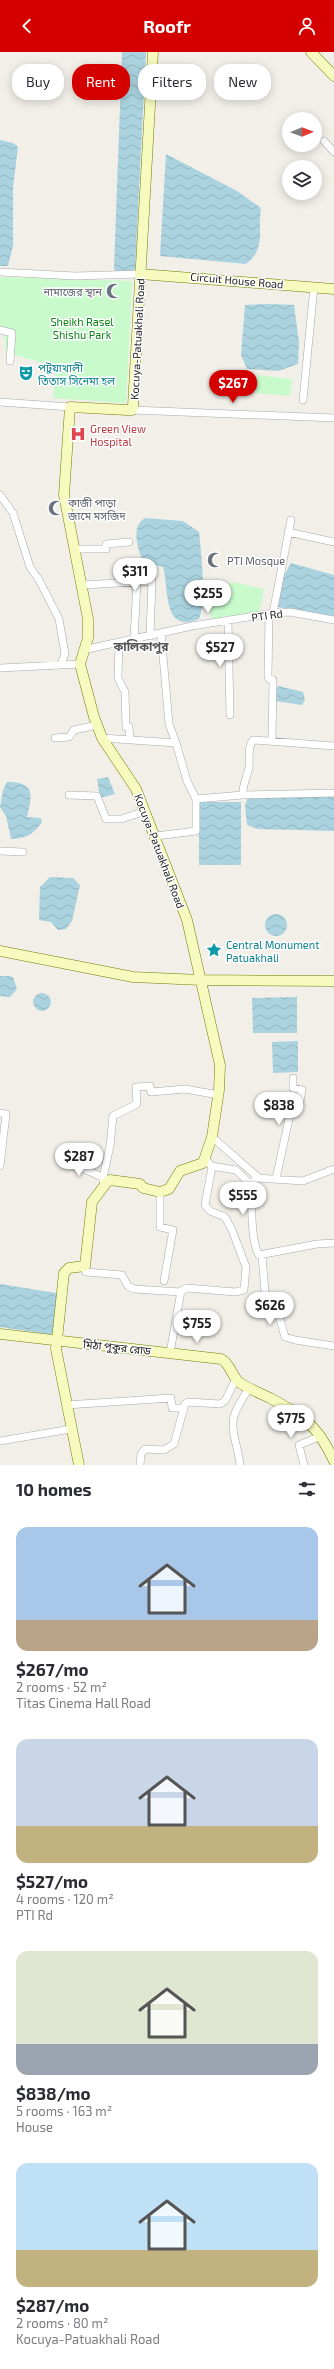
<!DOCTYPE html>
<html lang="en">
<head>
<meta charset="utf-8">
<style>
	body { margin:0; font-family:"Exo 2","Noto Sans Bengali",sans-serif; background:#f2f2f3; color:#2b2b33; height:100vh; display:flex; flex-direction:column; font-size:15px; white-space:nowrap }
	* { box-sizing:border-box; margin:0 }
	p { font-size:13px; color:#7c7c81 }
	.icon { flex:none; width:22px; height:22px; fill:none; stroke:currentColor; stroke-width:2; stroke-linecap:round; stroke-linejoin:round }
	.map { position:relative; height:1413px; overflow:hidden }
	.details { display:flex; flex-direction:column; background:#fff; flex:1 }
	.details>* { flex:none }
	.guide { position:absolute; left:12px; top:12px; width:310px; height:36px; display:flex; gap:8px }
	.needle { width:26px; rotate:89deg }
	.controls { position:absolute; left:282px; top:60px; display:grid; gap:8px }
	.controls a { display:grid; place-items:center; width:40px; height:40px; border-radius:50%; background:#fff; box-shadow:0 2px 10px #0003; font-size:20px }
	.price { position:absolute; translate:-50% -34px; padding:0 9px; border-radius:14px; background:#fff; color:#222; font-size:13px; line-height:26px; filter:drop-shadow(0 1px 2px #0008) }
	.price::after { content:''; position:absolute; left:50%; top:24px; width:12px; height:9px; margin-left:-6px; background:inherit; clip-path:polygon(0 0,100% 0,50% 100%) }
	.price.current { background:#d40000; color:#fff }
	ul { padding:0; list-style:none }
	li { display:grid; align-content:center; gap:8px; height:212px; padding:0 16px }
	li span { display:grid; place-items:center; height:124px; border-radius:12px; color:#555 }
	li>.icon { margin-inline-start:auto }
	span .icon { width:72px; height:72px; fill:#fffc; stroke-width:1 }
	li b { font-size:17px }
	h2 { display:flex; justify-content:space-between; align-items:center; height:48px; padding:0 16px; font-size:17px }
	.tag { padding:0 14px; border-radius:16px; background:#fff; box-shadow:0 2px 10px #0003; font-size:14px; line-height:36px }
	.tag.current { background:#d40000; color:#fff }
	header { display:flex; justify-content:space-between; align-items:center; height:52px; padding:0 16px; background:#d40000; color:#fff; font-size:18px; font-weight:700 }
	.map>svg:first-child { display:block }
</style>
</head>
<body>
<header><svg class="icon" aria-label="back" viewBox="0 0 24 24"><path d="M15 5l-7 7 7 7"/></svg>Roofr<svg class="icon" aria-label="person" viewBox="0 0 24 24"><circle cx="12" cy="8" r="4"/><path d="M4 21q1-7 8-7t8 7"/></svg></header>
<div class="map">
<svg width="334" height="1413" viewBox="0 0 334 1413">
	<defs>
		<pattern id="water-waves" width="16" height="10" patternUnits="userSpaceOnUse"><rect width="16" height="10" fill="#aad3df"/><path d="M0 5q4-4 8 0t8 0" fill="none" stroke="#92b5bf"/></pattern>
	</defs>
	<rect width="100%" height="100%" fill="#f2efe9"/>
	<!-- park -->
	<path fill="#c8facc" d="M0,225L132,229L126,351L53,346L55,314L6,301L3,275L0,274Z
		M257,323L292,327L290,344L255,341Z
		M232,530L264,537L259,562L211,569L209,533L229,534Z"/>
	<!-- water -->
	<path fill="url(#water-waves)" d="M122,0H146L135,217L132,219H115L114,216Z
		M0,88L13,91L18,95L13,136V194L8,214H0Z
		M166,102L237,139L261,156C257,178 267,196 246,212L160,204Z
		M268,252L294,253L299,290L298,312L278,319L247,317L241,303L245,253Z
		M145,466L183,469L199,480C201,501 207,549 199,567C162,583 169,535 163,515L143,510C138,496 130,475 145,466Z
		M291,511L334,523V567L278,555L283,525Z
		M279,634L303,640L305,648L302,653L275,649L276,636Z
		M108,725L115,742L100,746L97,727Z
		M7,730C36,730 32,743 27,765L41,766L42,770C33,783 27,786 11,787L6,764L0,755L3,738Z
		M334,742V779L258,777L247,773L245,754L247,746Z
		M199,750H241V813H199Z
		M50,825L73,826L80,833L72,869L66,877L58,878L51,870L39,868L40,835Z
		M265 873a11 11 0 1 1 22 0a11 11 0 1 1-22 0Z
		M9,924L13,925L17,937L10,945L0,944V924Z
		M33 950a9 9 0 1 1 18 0a9 9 0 1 1-18 0Z
		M297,945V981H253L252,946Z
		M298,989V1020L273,1021L272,990Z
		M0,1232L56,1241L58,1243L54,1283L0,1275Z"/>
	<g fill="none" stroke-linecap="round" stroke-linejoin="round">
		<defs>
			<path id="street" d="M324,89L334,100
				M0,220L75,224L140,222
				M0,278L12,281L10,309
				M303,348L314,235
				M0,350L70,355
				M132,358L334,366
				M0,443L13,461L30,515L39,528L59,567L65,602L61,612
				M288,480L334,490
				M75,497H106V492L129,490
				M83,533L152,529L150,584
				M273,561L291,468
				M269,562L268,624L269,627L273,628L272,689
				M228,568L230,663
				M161,581L169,672L176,691
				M134,587L137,530
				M119,590L118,626L125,640L126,675H129L130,688
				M83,598L192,574L273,561L290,560L334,568
				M0,616L80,612
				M55,686L69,685L74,678L97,673
				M102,686L176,691L187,729L196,747
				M69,743L97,744L106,767H121L146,759
				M243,743C242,733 247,726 249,715C250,706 247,695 253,688L334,694
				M156,784L196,779V747L243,743L334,741
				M0,799L23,800
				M0,1061L6,1062L0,1114
				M212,1085L259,1126
				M85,1110L84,1117L102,1125L103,1129
				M211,1114L236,1118L253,1135
				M334,1117L303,1129L257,1126L254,1128C250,1142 251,1191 259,1203L317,1192L334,1191
				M103,1126L110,1094L113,1064L137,1052L136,1035L150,1034L151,1040L185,1037L219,1043
				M276,1127L292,1053L299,1055L302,1038L293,1036V1026
				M160,1140V1175L173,1178L164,1229
				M262,1203L265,1240L277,1257L285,1285L295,1288L334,1294
				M83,1215L86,1220L122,1223L128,1234L134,1237L181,1240
				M170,1301L181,1239L187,1236L235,1240L244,1238L246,1215L232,1178L225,1165L210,1159L205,1153L212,1115L206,1107
				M66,1353L171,1346L172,1356H182
				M0,1389L71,1377
				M140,1413L141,1402L145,1397L164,1398L174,1392L185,1352L188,1350L220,1352L225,1349L236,1327
				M240,1413C239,1397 230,1380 234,1364C237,1354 244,1345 249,1336
				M304,1413L299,1393L321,1384"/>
			<path id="secondary" d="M311,0L334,24
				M140,222L334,237
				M0,899L133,925L201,928L334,929
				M0,1282L221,1307C231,1312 231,1324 240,1331C249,1337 260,1341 270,1346C304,1364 318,1374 334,1409
				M79,1413L56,1297L64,1221L69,1216L85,1214L92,1150L107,1130L110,1128L140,1132L143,1136L160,1140L169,1137L180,1119L203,1111L212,1085L219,1038L220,1013L187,868L136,737L102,686L94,665L80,612L88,586V567L64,443L70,355L127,358H132L133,354L153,0"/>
		</defs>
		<!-- street casing -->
		<use href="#street" stroke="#a9a9a9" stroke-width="8"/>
		<!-- secondary casing -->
		<use href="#secondary" stroke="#707d05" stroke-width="11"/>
		<!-- street -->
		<use href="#street" stroke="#fff" stroke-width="7"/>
		<!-- secondary -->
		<use href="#secondary" stroke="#f7fabf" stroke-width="10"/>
	</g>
	<!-- icons -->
	<defs>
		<symbol id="mosque-bare" viewBox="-9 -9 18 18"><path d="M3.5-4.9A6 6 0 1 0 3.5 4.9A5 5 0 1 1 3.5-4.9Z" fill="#6b7280" stroke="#fff" stroke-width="2.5" paint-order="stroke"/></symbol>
		<symbol id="theatre-bare" viewBox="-9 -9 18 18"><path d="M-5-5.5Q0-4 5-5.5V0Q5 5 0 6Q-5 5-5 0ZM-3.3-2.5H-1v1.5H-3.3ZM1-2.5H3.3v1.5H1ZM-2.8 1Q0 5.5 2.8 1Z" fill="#0f9aa8" stroke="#fff" stroke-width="2.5" paint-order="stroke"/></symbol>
		<symbol id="hospital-bare" viewBox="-9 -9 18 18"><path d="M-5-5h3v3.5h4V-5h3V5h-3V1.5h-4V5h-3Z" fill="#e0444e" stroke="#fff" stroke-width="2.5" paint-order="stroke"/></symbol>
		<symbol id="sight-bare" viewBox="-9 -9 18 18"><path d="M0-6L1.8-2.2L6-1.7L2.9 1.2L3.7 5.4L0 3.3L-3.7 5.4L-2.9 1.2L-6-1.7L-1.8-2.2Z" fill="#0f9aa8" stroke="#fff" stroke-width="2.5" paint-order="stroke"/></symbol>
	</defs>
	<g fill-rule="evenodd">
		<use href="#mosque-bare" x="103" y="228" width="22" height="22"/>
		<use href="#theatre-bare" x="15" y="310" width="22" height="22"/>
		<use href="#hospital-bare" x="67" y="371" width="22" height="22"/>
		<use href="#mosque-bare" x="45" y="445" width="22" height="22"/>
		<use href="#mosque-bare" x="204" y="497" width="22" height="22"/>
		<use href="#sight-bare" x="203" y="887" width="22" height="22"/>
	</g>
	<g text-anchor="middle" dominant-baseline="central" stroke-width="3" stroke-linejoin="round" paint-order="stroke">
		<!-- street labels -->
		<g font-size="11" fill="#222" stroke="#fff">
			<text transform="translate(237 228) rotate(5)">Circuit House Road</text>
			<text transform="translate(137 287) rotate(-87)">Kocuya-Patuakhali Road</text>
			<text transform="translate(267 563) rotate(-8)">PTI Rd</text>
			<text transform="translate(160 799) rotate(69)">Kocuya-Patuakhali Road</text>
			<text transform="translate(117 1295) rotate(6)">মিঠা পুকুর রোড</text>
		</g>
		<!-- worship labels -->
		<g font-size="11" fill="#5b616d" stroke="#fff" text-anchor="start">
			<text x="102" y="239" text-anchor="end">নামাজের স্থান</text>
			<text x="68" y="450">কাজী পাড়া<tspan x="68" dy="13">জামে মসজিদ</tspan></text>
			<text x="227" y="508">PTI Mosque</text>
		</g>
		<!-- park labels -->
		<g font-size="11" fill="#0c8416" stroke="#fff">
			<text x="82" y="269">Sheikh Rasel<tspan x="82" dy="13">Shishu Park</tspan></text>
		</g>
		<!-- culture labels -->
		<g font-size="11" fill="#0d838f" stroke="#fff" text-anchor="start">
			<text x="38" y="315">পটুয়াখালী<tspan x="38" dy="13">তিতাস সিনেমা হল</tspan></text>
			<text x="226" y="892">Central Monument<tspan x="226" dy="13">Patuakhali</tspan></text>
		</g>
		<!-- health labels -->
		<g font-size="11" fill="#be3a42" stroke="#fff" text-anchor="start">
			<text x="90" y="376">Green View<tspan x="90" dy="13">Hospital</tspan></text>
		</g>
		<!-- neighbourhood labels -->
		<g font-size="12" font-weight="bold" fill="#555" stroke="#fff">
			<text x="141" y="594">কালিকাপুর</text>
		</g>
	</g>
</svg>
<div class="controls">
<a><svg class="needle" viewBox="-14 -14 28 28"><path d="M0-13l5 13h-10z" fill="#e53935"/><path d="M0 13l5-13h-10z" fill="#7c7c81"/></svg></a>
<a><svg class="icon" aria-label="layers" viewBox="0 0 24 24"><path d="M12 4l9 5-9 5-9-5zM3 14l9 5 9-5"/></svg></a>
</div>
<b class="price current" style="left:233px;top:352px">$267</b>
<b class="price" style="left:135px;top:540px">$311</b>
<b class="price" style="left:208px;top:562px">$255</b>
<b class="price" style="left:220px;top:616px">$527</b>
<b class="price" style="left:279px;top:1074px">$838</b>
<b class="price" style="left:79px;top:1125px">$287</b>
<b class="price" style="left:243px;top:1164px">$555</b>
<b class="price" style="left:270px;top:1274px">$626</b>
<b class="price" style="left:197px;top:1292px">$755</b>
<b class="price" style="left:291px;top:1387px">$775</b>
<div class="guide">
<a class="tag">Buy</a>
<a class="tag current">Rent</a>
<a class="tag">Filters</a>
<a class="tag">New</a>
</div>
</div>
<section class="details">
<h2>10 homes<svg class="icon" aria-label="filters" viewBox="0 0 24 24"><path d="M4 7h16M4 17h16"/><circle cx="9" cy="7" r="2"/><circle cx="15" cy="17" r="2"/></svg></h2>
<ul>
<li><span style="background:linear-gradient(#a9c7e8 75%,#b9a48a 0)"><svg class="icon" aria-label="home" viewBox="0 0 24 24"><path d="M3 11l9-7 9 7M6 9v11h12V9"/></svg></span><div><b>$267/mo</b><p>2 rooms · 52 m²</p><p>Titas Cinema Hall Road</p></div></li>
<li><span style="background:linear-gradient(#c9d6e8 70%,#c2b280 0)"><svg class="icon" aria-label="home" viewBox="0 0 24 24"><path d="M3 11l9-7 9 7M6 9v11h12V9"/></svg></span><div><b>$527/mo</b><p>4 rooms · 120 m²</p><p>PTI Rd</p></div></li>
<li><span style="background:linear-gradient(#dfe7d0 75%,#9aa5b1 0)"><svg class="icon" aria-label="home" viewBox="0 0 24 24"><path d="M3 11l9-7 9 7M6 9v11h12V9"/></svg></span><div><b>$838/mo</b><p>5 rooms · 163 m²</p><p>House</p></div></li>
<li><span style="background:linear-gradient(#bfe0f5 70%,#c2b280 0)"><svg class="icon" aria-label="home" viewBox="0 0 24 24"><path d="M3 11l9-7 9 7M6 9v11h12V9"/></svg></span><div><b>$287/mo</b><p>2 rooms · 80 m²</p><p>Kocuya-Patuakhali Road</p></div></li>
</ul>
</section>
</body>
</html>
